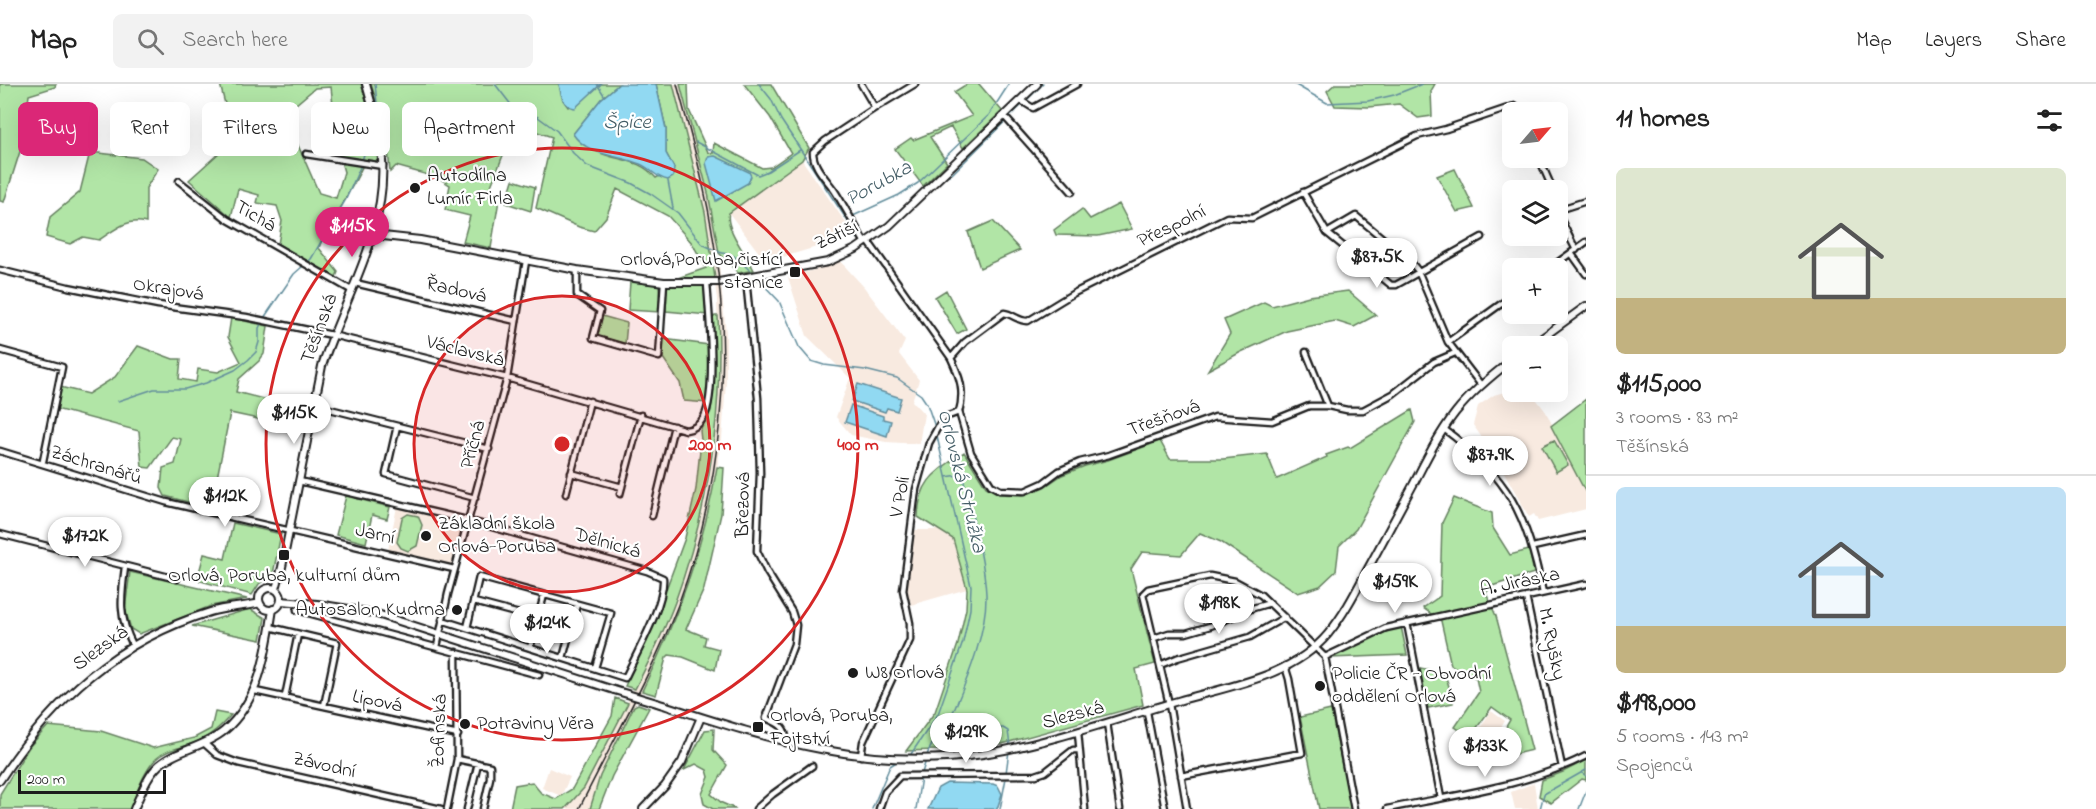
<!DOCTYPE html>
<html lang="en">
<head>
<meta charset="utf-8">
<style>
	body { margin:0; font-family:"Indie Flower",sans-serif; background:#f2f2f2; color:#222; height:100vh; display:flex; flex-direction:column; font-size:22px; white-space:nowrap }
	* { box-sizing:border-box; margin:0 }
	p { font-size:20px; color:#767676 }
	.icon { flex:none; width:33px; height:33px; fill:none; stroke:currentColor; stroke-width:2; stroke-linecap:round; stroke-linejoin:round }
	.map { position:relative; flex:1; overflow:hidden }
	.side { display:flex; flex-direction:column; background:#fff; width:510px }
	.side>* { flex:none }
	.banner { position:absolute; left:18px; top:18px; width:570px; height:54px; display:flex; gap:12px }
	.needle { width:39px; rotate:62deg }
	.fabs { position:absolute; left:1502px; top:18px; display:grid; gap:12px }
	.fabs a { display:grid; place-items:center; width:66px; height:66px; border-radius:9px; background:#fff; box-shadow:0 6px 24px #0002; font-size:30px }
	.scale { position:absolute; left:18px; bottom:15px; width:148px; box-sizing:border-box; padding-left:6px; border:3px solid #1c1c1c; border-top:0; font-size:16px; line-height:21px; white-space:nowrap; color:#1c1c1c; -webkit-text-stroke:4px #fff; paint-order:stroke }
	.price { position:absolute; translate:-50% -51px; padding:0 14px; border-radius:21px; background:#fff; color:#222; font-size:20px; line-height:39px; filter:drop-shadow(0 2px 3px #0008) }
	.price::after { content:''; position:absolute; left:50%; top:36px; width:18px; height:14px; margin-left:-9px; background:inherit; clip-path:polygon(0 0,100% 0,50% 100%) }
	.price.current { background:#db2777; color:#fff }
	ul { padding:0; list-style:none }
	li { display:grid; align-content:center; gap:12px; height:318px; padding:0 30px }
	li+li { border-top:2px solid #e0e0e0 }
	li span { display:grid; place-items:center; height:186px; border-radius:9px; color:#555 }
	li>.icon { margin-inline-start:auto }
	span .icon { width:108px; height:108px; fill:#fffc; stroke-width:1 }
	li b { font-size:26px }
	h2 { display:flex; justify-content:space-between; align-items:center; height:72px; padding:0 30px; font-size:26px }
	.pill { padding:0 21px; border-radius:9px; background:#fff; box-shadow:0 6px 24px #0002; font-size:21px; line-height:54px }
	.pill.current { background:#db2777; color:#fff }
	header { display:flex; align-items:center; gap:36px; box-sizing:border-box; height:84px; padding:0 30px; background:#fff; border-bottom:2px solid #e0e0e0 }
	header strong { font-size:28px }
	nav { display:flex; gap:33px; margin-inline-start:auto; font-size:21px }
	.search { width:420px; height:54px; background:#f2f2f2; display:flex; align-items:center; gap:15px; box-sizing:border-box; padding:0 21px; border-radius:9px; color:#767676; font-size:22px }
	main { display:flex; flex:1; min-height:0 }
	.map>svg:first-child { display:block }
</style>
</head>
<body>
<header>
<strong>Map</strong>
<div class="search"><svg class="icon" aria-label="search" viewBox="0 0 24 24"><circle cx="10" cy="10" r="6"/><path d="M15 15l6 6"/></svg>Search here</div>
<nav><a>Map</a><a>Layers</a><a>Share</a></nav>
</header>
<main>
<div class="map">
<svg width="1586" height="725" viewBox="0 0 1586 725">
	<rect width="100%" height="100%" fill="#fff"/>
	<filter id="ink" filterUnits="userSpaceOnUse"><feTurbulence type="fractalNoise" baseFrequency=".0167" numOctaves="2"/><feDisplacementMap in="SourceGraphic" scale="12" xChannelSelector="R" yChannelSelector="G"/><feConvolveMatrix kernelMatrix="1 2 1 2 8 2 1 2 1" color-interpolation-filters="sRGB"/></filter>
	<g filter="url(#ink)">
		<!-- built -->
		<path fill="#f8eae0" d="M673,0H680L708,109L717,160L726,249V298L722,355L713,408L701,457L681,522L665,559L600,692L590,725H565L584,703L659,556L688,480L701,431L710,382L719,298L717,215L705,128Z
			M802,76L850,145L847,154L766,178L729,129Z
			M840,177L864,203L905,257L899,270L919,296L912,317L924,330L919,360L886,358L851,351L836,333L850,294L807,252L788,193L829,182Z
			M1512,306L1531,308L1546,328L1586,409V425L1538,437L1534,430L1529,433L1495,372L1473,341L1478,322L1494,311Z
			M397,423L463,437L454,481L388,466Z
			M914,446H939L953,455L967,505L911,521L907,504Z
			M1491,627L1505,637L1479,677L1465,667Z
			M549,684L570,693L561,712L542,704Z
			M1534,699L1538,725H1515L1511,708Z"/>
		<!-- green -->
		<path fill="#b1e5a6" stroke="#668061" stroke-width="1.5" fill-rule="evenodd" d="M0,0H56L55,3L29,11L23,58L4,118L0,117Z
			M220,0H361L375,42L380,75L362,83C350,112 329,135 319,164L338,188L336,193L278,160L282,137L277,122L257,119L259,111L238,105L231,133L189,96L229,60L231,44ZM331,3L338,67L344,88L336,114L319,109L294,52L295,21L315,4Z
			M371,0H559L563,16L568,23L589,10L601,0H619L601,15L573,50C581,55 588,63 596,67C618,78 638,73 656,94L674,84L666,69V45L656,0H673L705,128L715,194L675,195L706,184L692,159L668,132L617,105L606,133L594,147L579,143L536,124L552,53L514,40L496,24L495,33L513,46L487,112L499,116L491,164L463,158L470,132L445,126L450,101L439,94L396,82L390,88L387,54Z
			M680,0H688L689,26L708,68L713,69L714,59L762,84L771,83L791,69L770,33L744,0H771L809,64L802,76L729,129C724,143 747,172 754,186L738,189L719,169L708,109Z
			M967,0H979L1002,27L963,64L951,43L930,53L947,79L923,102L895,65L911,54L913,56L972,32L954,8Z
			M1335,0H1435L1431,7L1432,32L1418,34L1399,20L1369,23L1335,22L1327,7Z
			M90,68L142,74L158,85L146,104V139C126,134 115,146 99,156L83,153L70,160L46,153L50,133L80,108Z
			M1455,85L1474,124L1457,128L1437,92Z
			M513,96L535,103L531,127L506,119Z
			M1119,120L1132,145L1098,152L1056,151L1054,146L1082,125L1090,135Z
			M993,137L1020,166L980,184L968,148Z
			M630,198L659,201L660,228L628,226Z
			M667,202H705L708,231L666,227Z
			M946,206L966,245L957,250L935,213Z
			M1348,207L1376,231L1354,243L1335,237L1287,247L1241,268L1208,286L1230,250L1224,236L1264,218L1272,222L1309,212Z
			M602,232L627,239L625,260L598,252Z
			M715,232H718C723,329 708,427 675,518C664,548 649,577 635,605L625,602L652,543L685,454L696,405L701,356L700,347L711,327L714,280L712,235Z
			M231,234L268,242L264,270L259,277L239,295L236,308L275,318L272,338L230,329L211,424L165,412L161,404L163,384L175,380L181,355L172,353L150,384L142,383L139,347L56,325L60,303L88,310L115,293L138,262L173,275H181L179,295L196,298L198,285L218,288L241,278L228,253Z
			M663,255L709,261L708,319L684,317L680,299L663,274Z
			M1586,315V409L1551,342Z
			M1412,326L1415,338L1356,445L1339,462L1336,487L1320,502L1298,509L1221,458L1200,449L1181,471L1142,468L1131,485L1155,580L1136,585L1143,621L1002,660L937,666L906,667L935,628L958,560L966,525L967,505L953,455L918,433C919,396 936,388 964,368L986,403L999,410L1023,411L1044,403L1062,391L1085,382L1108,376L1160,357L1170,375H1223L1267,370L1277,395L1327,373L1326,371L1348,363L1350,364Z
			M1554,356L1568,381L1556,388L1542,362Z
			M717,383L724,384L721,430L704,505L686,545L706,553L704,561L719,565L715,586L683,573L669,571L666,574L656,611L642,607C678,533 703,465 717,383Z
			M346,412L390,423L387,435L372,431L366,459L336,451Z
			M1454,414L1492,429L1493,444L1510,471L1529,466L1534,489L1492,502L1486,509L1496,532L1532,666L1486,677L1510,636L1492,623L1470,653L1455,643L1479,608L1476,594L1451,581L1441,537L1423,524L1440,512L1442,439Z
			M408,430L418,432L422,441L417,462L408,467L401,464L397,458L402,434Z
			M233,439L281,450L273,490L259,500L252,511L197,496L204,470L225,475Z
			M130,488L247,515L211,522L139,550L131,545L125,525Z
			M250,525L265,534L261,556L192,542Z
			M1401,542L1407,571L1330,574L1368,555Z
			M1420,584C1450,588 1446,593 1453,619L1428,624Z
			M615,614L628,619L584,704L565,725H510L515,701L532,698L541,709L556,715L572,705L612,632Z
			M638,620L649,624L612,692L599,725H590L600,692L634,622Z
			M1331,626L1351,725H1319L1300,633Z
			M215,628L231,631C221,642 212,651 199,657C185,664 167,664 156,675C143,688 137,709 130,725H0V710L29,663L48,642L101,647L153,664L194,654L211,645Z
			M714,645L713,666L727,681L711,710L722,719L736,725H713L704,720L702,710L709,693L707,686L696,680L684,686L705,646Z
			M1586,676V696L1582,695L1551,719L1539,712L1542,696L1563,688Z"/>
		<!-- water -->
		<path fill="#91d9f2" stroke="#628d9c" stroke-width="1.5" d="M559,0H601L575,24C562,23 561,10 559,0Z
			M619,0H656L666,45V69L674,84L673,93L668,96C654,93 652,85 640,80C619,71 587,72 573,50L601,15Z
			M715,72L749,88L751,92L748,99L716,117L706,79L708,73Z
			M858,300L901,314L897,327L887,324L885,328L852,317Z
			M851,321L883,332V335L891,337L887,352L845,338Z
			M947,699L993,700L998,702L1002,710L997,725H928L938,704Z"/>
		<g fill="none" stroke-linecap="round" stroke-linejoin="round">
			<!-- stream -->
			<path stroke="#628d9c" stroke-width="1.5" d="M375,0L377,19L375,22
				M495,0L512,22L538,33L557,47L573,69L587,82L631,99L651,110L678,129L702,160L719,168L734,172L754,190
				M597,0L604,11
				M759,0L771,15L781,36L847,136L849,135
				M1294,0L1327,19L1368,17L1394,11L1422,0
				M696,58L758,91L768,87L800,66
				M362,77L369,53V35L372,29
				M944,91L946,92L952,90L1043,0
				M668,97L673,124
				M853,132L899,111L918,99L989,31L1009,0
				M847,136L857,154
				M757,194L779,217L799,263L811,277L824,281L865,286L897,294L921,311L927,320L935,343
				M118,317L154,305H185L206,299L235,286L248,276L256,268L259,258V244L264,234L294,190L311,175L346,115L361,81
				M950,634C976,653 975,643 1003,644L1008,647L1010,662
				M927,671C933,654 947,641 955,624C969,591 987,546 986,510C984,472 972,434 964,397L959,391L946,393
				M908,672L911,670L938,630L963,558L970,525L971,502L936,348
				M922,689L926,676
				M1006,689L1009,667
				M1582,689L1586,692
				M872,725L890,682L898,677
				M916,725L921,693
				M1000,725L1006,694
				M1540,725L1544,710L1586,686
				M1579,725L1586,707"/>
			<defs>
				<path id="street" d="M861,0L875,24
					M1020,16L1033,24L1077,0
					M1004,32L1072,108
					M306,70L383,82
					M1539,74L1553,106
					M179,97L227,135L351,206
					M1303,108L1327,149L1391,201H1396L1482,153
					M1557,122L1561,136L1576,166
					M1558,126L1586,117
					M1327,149L1356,132L1410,177L1418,187L1448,258L1481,301
					M865,159C855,142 846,125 836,109C828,96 813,84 813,68L825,57L875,24L915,0
					M1571,169L1586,190
					M1550,184L1586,158
					M0,186L68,203L158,221L246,233L332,251L507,294L686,346C694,345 700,340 704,333C717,309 709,229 707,199
					M577,186V211L600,227L593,254L659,273L664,198
					M746,195L758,314L760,389L757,467L767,488L792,528L796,541L794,560L766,634C780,640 787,643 786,659
					M355,199L516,237
					M1448,258L1512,212
					M0,266L62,283L43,377
					M1306,268L1328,322
					M951,274L965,258L1004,229C1013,230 1018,237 1028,237L1074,209L1227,133L1252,134L1417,52L1446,45L1511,23L1516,22L1521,28
					M314,321L489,365
					M959,328L971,369L991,401L1000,406L1025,407L1043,399L1059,387L1080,378L1109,371L1215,333L1272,337L1309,322H1328L1347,326H1363L1393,310L1434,278L1455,269
					M397,342L386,390L475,414
					M1444,345C1510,394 1526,430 1543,509
					M0,367L166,418L454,485
					M571,389L622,403
					M299,397L467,436L647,487L663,494C665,520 636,570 625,594L442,536
					M566,410L590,317
					M620,410L641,331
					M652,432L674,342
					M0,450L177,495
					M1533,463L1586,451
					M125,483C121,513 118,533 133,561
					M1526,513L1562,683
					M474,518L538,535
					M297,526L539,591
					M1407,539L1441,714
					M270,543L337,559L324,622
					M467,544L479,493L611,529L595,584
					M1154,554L1169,549H1186L1210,542L1253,524L1270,519
					M437,563L448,510L507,294L526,177
					M530,564L544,511
					M1325,573L1386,544L1586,500
					M563,574L577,520
					M1160,581L1177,574L1250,553L1285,533
					M255,607L458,651
					M285,613L298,550
					M1147,628L1165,725
					M1107,639L1120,725
					M1078,648L1085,725
					M205,660L217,671L238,679L441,725
					M861,672L863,658L910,556V539L903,506L916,405L929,359L943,334L959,328C965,307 960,293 951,274L868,157
					M457,675L490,682V694L483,725
					M1181,692L1302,669L1289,595L1285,582
					M447,725L457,675L456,568
					M467,725L478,679
					M756,725L773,710L812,682
					M879,725L885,708L900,692L1036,691L1045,688L1073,666H1079
					M1187,725L1169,620L1143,510L1148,505L1210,492L1235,497L1261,511L1325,573L1354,725
					M1387,725C1454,711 1525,703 1586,672"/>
				<path id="secondary" d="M374,151L420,156L577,186L664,198H719L828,178L856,165L889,142L1037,0
					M1531,262L1586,222
					M259 515a11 11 0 1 1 22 0a11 11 0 1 1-22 0Z
					M276,505L282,483L322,282C344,214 387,150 382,76C381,50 373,25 366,0
					M281,517L317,520L374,529L614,606
					M657,619C766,654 866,688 983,670C1050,659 1113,636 1178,617C1229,602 1292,593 1328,550C1346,528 1358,503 1371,479C1385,453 1399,427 1413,401C1426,376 1438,351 1455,329C1471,309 1491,292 1512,276
					M0,696C53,615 116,557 210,528C226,523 244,523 260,519
					M134,725C141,710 147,692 159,681C174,667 205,663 224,647C260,616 266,570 273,525
					M643,725L665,702L682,678L701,633"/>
			</defs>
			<!-- street casing -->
			<use href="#street" stroke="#1c1c1c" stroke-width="9"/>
			<!-- secondary casing -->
			<use href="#secondary" stroke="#1c1c1c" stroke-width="10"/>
			<!-- street -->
			<use href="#street" stroke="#fff" stroke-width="4.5"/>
			<!-- secondary -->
			<use href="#secondary" stroke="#fff" stroke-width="6"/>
			<!-- rail -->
			<path stroke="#1c1c1c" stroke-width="1.5" d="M579,725C612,658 651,591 678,521C721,406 733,280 714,159C706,105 691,52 677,0"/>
			<defs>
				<path id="secondary-bridge" d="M614,606L657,619"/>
			</defs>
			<!-- secondary-bridge casing -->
			<use href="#secondary-bridge" stroke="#1c1c1c" stroke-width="10" stroke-linecap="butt"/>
			<!-- secondary-bridge -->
			<use href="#secondary-bridge" stroke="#fff" stroke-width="6"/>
		</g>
	</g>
	<!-- distance rings -->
	<circle cx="562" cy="360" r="148" fill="#d62828" fill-opacity=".12"/>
	<g fill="none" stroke="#d62828" stroke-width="3">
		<circle cx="562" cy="360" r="148"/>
		<circle cx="562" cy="360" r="296"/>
	</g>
	<!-- markers -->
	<g fill="#1c1c1c" stroke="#fff" stroke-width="2">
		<circle cx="415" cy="104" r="6"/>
		<rect x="789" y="182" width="12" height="12" rx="3"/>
		<circle cx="426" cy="452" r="6"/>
		<rect x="278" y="465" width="12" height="12" rx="3"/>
		<circle cx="457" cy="526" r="6"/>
		<circle cx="853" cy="589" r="6"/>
		<circle cx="1320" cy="602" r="6"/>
		<circle cx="465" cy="640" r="6"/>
		<rect x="752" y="637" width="12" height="12" rx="3"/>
	</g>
	<g text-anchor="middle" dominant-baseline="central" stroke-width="4.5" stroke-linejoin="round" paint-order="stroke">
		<!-- poi labels -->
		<g font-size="20" fill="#1c1c1c" stroke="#fff" text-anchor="start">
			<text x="427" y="92">Autodílna<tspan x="427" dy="23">Lumír Firla</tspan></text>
			<text x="783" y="176" text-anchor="end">Orlová,Poruba,čistící<tspan x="783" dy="23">stanice</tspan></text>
			<text x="438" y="440">Základní škola<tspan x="438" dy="23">Orlová-Poruba</tspan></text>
			<text x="284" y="492" text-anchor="middle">Orlová, Poruba, kulturní dům</text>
			<text x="445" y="526" text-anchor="end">Autosalon Kudrna</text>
			<text x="865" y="589">W8 Orlová</text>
			<text x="1332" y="590">Policie ČR - Obvodní<tspan x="1332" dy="23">oddělení Orlová</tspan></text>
			<text x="770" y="632">Orlová, Poruba,<tspan x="770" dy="23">Fojtství</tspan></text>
			<text x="477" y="640">Potraviny Věra</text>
		</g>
		<!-- street labels -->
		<g font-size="20" fill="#1c1c1c" stroke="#fff">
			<text transform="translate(255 133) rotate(30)">Tichá</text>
			<text transform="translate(1172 143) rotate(-26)">Přespolní</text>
			<text transform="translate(837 152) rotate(-25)">Zátiší</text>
			<text transform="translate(168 206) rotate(9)">Okrajová</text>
			<text transform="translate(456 207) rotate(13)">Řadová</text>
			<text transform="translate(320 245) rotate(-70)">Těšínská</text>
			<text transform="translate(465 268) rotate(14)">Václavská</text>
			<text transform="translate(1164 335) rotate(-20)">Třešňová</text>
			<text transform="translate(474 361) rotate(-75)">Příčná</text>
			<text transform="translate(96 382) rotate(17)">Záchranářů</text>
			<text transform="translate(901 413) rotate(-79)">V Poli</text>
			<text transform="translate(744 421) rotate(-89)">Březová</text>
			<text transform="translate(375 451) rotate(13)">Jarní</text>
			<text transform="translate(607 460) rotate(16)">Dělnická</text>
			<text transform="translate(1520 499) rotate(-12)">A. Jiráska</text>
			<text transform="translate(1551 560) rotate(78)">M. Ryšky</text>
			<text transform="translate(101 565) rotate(-36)">Slezská</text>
			<text transform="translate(377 618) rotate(12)">Lipová</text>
			<text transform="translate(1073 632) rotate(-15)">Slezská</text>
			<text transform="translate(440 647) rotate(-88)">Žofinská</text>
			<text transform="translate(324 682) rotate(13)">Závodní</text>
		</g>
		<!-- water labels -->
		<g font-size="21" font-style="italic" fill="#455e67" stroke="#fff">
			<text x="627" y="39">Špice</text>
			<text transform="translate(879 100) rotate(-29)">Porubka</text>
			<text transform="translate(961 397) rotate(76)">Orlovská Stružka</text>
		</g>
	</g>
	<circle cx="562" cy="360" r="9" fill="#d62828" stroke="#fff" stroke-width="3"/>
	<g font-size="18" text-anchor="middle" font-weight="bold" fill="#d62828" stroke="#fff" stroke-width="4.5" stroke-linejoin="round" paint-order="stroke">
		<text x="710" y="366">200 m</text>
		<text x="858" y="366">400 m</text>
	</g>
</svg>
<div class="fabs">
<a><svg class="needle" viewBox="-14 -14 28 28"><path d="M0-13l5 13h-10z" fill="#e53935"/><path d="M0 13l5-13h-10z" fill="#767676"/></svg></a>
<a><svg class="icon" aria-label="layers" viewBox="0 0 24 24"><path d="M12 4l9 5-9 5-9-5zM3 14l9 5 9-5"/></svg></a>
<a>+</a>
<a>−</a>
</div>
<div class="scale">200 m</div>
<b class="price current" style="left:352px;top:174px">$115K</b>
<b class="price" style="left:1377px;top:205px">$87.5K</b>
<b class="price" style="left:294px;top:361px">$115K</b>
<b class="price" style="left:1490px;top:403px">$87.9K</b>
<b class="price" style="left:225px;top:444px">$112K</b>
<b class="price" style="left:85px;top:484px">$172K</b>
<b class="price" style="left:1395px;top:530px">$159K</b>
<b class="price" style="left:1219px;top:551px">$198K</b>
<b class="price" style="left:547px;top:571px">$124K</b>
<b class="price" style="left:966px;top:680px">$129K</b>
<b class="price" style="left:1485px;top:694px">$133K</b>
<div class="banner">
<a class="pill current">Buy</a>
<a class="pill">Rent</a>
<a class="pill">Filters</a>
<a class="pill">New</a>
<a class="pill">Apartment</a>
</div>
</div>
<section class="side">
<h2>11 homes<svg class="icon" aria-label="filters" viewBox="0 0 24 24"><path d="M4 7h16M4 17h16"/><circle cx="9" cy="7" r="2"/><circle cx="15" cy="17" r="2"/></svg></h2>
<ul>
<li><span style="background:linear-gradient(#dfe7d0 70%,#c2b280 0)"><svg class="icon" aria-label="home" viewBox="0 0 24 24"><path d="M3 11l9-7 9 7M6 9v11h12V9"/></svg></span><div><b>$115,000</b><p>3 rooms · 83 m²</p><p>Těšínská</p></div></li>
<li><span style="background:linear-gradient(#bfe0f5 75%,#c2b280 0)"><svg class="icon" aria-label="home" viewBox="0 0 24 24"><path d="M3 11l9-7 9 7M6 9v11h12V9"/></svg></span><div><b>$198,000</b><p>5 rooms · 143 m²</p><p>Spojenců</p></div></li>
</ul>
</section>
</main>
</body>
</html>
